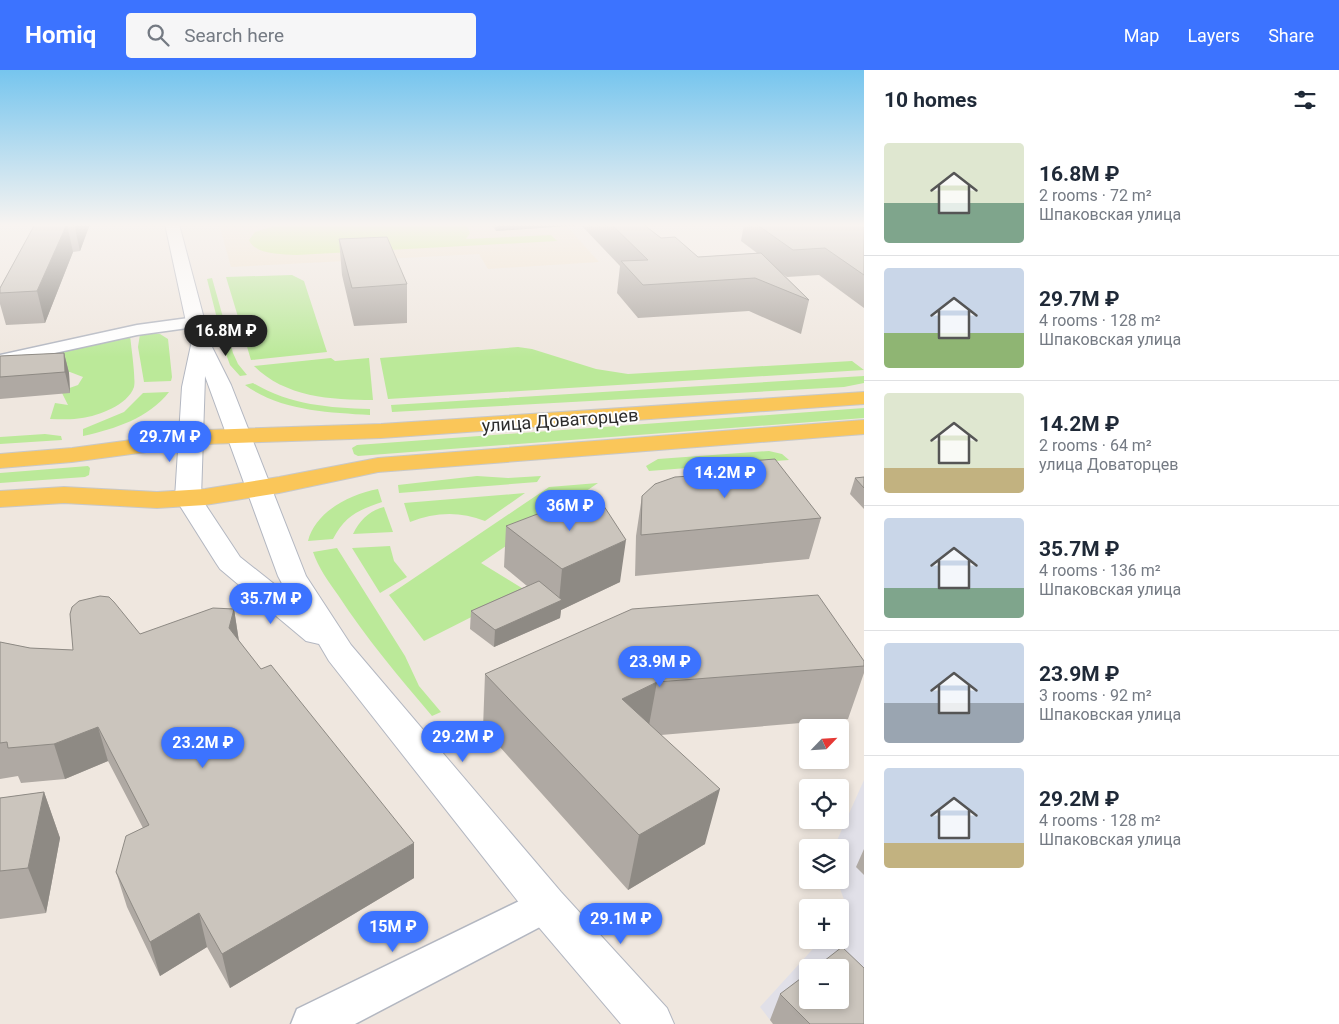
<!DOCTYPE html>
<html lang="en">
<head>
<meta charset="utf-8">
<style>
	body { margin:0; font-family:Roboto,sans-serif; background:#f6f6f7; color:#1f2937; height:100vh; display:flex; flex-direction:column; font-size:19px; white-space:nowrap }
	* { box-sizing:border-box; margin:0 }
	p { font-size:16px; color:#747a83 }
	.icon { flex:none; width:28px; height:28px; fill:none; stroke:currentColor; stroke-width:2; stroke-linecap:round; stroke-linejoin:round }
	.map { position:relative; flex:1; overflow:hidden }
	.panel { display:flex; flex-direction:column; background:#fff; width:475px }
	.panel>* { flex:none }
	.needle { width:32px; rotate:65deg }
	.fabs { position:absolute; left:799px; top:649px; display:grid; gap:10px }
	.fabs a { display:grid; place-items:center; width:50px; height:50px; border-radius:5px; background:#fff; box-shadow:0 2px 8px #0003; font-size:25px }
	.price { position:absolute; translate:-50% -42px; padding:0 11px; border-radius:18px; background:#3c73ff; color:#fff; font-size:16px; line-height:32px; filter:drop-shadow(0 1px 2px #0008) }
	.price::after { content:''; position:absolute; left:50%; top:30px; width:15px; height:11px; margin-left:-8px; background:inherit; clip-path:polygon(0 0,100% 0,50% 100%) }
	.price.active { background:#222; color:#fff }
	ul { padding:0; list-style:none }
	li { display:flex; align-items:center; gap:15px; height:125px; padding:0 20px }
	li+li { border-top:1px solid #e0e1e3 }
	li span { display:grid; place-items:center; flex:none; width:140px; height:100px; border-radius:5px; color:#555 }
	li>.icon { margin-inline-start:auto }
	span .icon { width:60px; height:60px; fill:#fffc; stroke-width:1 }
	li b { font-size:21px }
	h2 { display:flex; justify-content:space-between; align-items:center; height:60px; padding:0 20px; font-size:21px }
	header { display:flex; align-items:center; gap:30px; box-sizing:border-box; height:70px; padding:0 25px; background:#3c73ff; color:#fff }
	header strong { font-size:24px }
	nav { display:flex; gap:28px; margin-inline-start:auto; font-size:18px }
	.search { width:350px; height:45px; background:#f6f6f7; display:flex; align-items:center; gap:12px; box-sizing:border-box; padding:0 18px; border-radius:5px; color:#747a83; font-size:19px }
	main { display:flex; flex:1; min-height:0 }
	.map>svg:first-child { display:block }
</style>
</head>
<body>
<header>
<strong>Homiq</strong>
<div class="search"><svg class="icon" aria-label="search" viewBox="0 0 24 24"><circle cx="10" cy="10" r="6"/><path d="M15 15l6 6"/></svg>Search here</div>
<nav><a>Map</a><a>Layers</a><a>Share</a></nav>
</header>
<main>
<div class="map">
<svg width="864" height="954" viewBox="0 0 864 954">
	<rect width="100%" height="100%" fill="#efe7df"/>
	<!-- industrial -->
	<path fill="#e1e0e8" d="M864,710V937L840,898H808L807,922L770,950L760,937L821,870H840V850L848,841L837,810H840V778L834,777Z"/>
	<!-- education -->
	<path fill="#f1e3ce" d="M219,154H565L599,192L488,199L479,184L231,197Z"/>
	<!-- green -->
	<path fill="#bbe999" d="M292,205L304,211L327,282L251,290L226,207Z
		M212,208L233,283L238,294L247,305L240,306L230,295L226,284L207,209Z
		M152,263L160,264L168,269L172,307L171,311L144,312L138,277L140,264Z
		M130,265C131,276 136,308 134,317C128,335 98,346 82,348C72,350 60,349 50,349L55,333L68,335L61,321L78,315L83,307L70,302L0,306V294L27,290Z
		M518,277L532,279L596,299L628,304L852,291L864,300L388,329L380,288Z
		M331,288L335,291L369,288L373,330C331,330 285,327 254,296Z
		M864,306V313L844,317L392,342L391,335Z
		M253,313C290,335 329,338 370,339V345C327,342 281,341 245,315Z
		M169,322C149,348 115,359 83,366V359L124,342L143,323Z
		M864,338V348L358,386L354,384L352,378L357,375Z
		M45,364L61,366L62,370L0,374V367Z
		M769,381L782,384L789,390L649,401L646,396L658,389Z
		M88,396L90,398L89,405L85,407L0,413V403Z
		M477,406L508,408L541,406L537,412L399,423L398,415Z
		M598,413L481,493L525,520L424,571L389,525L549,417Z
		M378,419L382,432C358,440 345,446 333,469L308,471C315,442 350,424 378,419Z
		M525,423L485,451C460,441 435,442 410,452L404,433Z
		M384,437L393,462L353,464C360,450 369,441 384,437Z
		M390,476L394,491L407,507L380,523L352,478Z
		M337,478L405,586L419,616L441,642L432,646C399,607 366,568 338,525C328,511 318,497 313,482Z"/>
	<!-- pitch -->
	<path fill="#d2f094" d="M281,154H463L467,156L470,163L466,169L551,165L557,171L296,185C282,184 255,185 249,170L255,162Z"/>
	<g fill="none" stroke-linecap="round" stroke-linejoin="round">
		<defs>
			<path id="street" d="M196,247L202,248L204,252L202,256L137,265L0,295V285L137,255Z
				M546,818L559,823L565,835L559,847L355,954H291L297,939Z"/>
			<path id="secondary" d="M165,154H179L211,275L231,315L306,506L351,575L561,822L667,938L674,954H621L531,848L329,591L319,574L306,571L220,499L216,493L175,428L182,317L191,275ZM205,306L278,506L288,525L240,487L201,428Z"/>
			<path id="primary" d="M864,322V334L381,368L206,374L72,392L0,398V384L72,378L206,360L381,354Z
				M864,350V364L378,402L279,423L205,435L157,438L64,433L0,437V421L64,417L157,422L205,419L279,407L378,388Z"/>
		</defs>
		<!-- street casing -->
		<use href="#street" stroke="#b3b7c1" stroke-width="3"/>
		<!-- secondary casing -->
		<use href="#secondary" stroke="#b3b7c1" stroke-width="2"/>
		<!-- primary casing -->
		<use href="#primary" stroke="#c8c8c8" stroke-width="2"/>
		<!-- street -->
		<use href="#street" fill="#fff" fill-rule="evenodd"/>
		<!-- secondary -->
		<use href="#secondary" fill="#fff" fill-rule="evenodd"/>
		<!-- primary -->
		<use href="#primary" fill="#fac659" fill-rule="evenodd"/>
	</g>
	<!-- wall -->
	<path fill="#afa9a3" d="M35,154H90L80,181L73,182L45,253L6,255L0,234V218Z
		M491,154H643L661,168L698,187L757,183L741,171L744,154H864V238L819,205L787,207L780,202L809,230L801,264L749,241L638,248L617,223L620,196L581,155L496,161Z
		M339,169L407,214V253L354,256L342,205Z
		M64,283L69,303L70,323L0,329V286Z
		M701,395L821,448L809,489L635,506L636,466L642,426L699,406Z
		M864,407V439L850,424L855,408Z
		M506,456L620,512L561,540L560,548L494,577L470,559L471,541L527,516L504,497Z
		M234,539L239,571L414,808L230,918L207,877L160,906L127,837L116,802L143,758L108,691L65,709L21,713L18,706L0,709V572L30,578L73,580L140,564Z
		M864,591V603L848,649L661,665L705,774L628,820L483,658L485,604Z
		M44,722L60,768L46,843L0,849V728Z
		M864,779V805L856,797Z
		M780,924L864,954H773L770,950Z"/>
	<!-- shaded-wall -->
	<path fill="#8e8a84" d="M67,154L73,182L45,253L37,221Z
		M74,154H90L80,181Z
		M497,154H581V155L496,161Z
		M64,283L69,303L70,323L65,302Z
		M626,470L620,512L561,540L560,548L494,577L495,560L559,531L562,499Z
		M234,539L239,572L229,558Z
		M657,612L647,666L622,629Z
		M98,657L108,691L65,709L54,674Z
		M720,719L705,774L628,820L639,765Z
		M44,722L60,768L46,843L28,798Z
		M414,773V808L230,918L222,884Z
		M199,843L207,877L160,906L150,872Z"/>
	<!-- building -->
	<path fill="#cbc5bd" stroke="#8e8a84" d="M35,154H67L37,221L0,223V218Z
		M611,154H643L661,168L675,167L698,187L761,183L809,230L755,208L643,215L621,191L648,190Z
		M756,154H864V205L825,178L793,180Z
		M387,167L407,214L352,218L339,169Z
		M64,283L65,302L0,307V286Z
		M775,389L821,448L641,465L642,426L655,414L675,407L705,405L701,395Z
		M864,407V418L855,408Z
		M582,427L589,433L600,430L626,470L562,499L506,456Z
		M539,511L562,530L495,560L471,541Z
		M818,525L864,591V596L657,612L622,629L720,719L639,765L485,604L632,539Z
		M100,526L109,527L114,532L140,564L213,538L234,539L229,558L261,599L271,595L414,773L222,884L199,843L150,872L116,802L126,766L149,755L98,657L54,674L8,678L7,672L0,673V572L30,578L73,580L70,544L72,537L79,531Z
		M44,722L28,798L0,801V728Z
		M842,877L864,898V954H810L780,924L808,903V930H840V898H815Z"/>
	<!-- sky -->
	<linearGradient id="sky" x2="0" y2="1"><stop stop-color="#76c5ee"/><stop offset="0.54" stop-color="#f8f4f1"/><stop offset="1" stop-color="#f8f4f1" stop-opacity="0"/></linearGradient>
	<rect width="864" height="287" fill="url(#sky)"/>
	<g text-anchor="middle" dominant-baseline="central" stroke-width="4" stroke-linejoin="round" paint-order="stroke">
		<!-- street labels -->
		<g font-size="18" fill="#2d2d2d" stroke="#fff">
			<text transform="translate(560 350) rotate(-4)">улица Доваторцев</text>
		</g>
	</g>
</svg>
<div class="fabs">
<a><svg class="needle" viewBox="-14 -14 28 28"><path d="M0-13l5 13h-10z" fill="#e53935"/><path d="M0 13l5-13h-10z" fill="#747a83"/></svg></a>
<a><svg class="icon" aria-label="locate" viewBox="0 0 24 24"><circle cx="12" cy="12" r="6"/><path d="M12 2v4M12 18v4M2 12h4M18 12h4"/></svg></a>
<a><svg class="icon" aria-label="layers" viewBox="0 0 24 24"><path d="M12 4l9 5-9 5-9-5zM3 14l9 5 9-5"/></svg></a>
<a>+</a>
<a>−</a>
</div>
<b class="price active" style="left:226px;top:287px">16.8M ₽</b>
<b class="price" style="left:170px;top:393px">29.7M ₽</b>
<b class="price" style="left:725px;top:429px">14.2M ₽</b>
<b class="price" style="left:570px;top:462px">36M ₽</b>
<b class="price" style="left:271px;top:555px">35.7M ₽</b>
<b class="price" style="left:660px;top:618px">23.9M ₽</b>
<b class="price" style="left:463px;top:693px">29.2M ₽</b>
<b class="price" style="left:203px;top:699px">23.2M ₽</b>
<b class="price" style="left:621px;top:875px">29.1M ₽</b>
<b class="price" style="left:393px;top:883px">15M ₽</b>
</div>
<section class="panel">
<h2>10 homes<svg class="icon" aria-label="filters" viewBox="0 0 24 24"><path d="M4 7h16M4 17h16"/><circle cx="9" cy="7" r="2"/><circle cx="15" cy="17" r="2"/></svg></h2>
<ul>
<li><span style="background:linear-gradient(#dfe7d0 60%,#7fa58c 0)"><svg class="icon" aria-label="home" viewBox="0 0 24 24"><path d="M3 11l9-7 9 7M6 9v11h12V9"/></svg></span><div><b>16.8M ₽</b><p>2 rooms · 72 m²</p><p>Шпаковская улица</p></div></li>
<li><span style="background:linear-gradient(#c9d6e8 65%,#8fb573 0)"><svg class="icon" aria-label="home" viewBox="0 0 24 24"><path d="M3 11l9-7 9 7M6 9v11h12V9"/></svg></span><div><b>29.7M ₽</b><p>4 rooms · 128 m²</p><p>Шпаковская улица</p></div></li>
<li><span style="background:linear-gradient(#dfe7d0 75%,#c2b280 0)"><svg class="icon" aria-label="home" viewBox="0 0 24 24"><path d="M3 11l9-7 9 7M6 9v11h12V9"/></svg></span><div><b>14.2M ₽</b><p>2 rooms · 64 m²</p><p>улица Доваторцев</p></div></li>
<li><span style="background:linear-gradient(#c9d6e8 70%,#7fa58c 0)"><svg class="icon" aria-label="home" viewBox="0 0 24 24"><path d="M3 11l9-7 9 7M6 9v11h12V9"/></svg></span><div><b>35.7M ₽</b><p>4 rooms · 136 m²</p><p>Шпаковская улица</p></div></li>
<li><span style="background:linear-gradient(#c9d6e8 60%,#9aa5b1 0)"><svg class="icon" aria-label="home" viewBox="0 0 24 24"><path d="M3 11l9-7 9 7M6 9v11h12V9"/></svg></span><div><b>23.9M ₽</b><p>3 rooms · 92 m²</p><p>Шпаковская улица</p></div></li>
<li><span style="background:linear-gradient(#c9d6e8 75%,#c2b280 0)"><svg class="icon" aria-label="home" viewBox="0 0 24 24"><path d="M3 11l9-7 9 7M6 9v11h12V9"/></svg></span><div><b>29.2M ₽</b><p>4 rooms · 128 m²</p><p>Шпаковская улица</p></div></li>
</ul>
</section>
</main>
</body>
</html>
